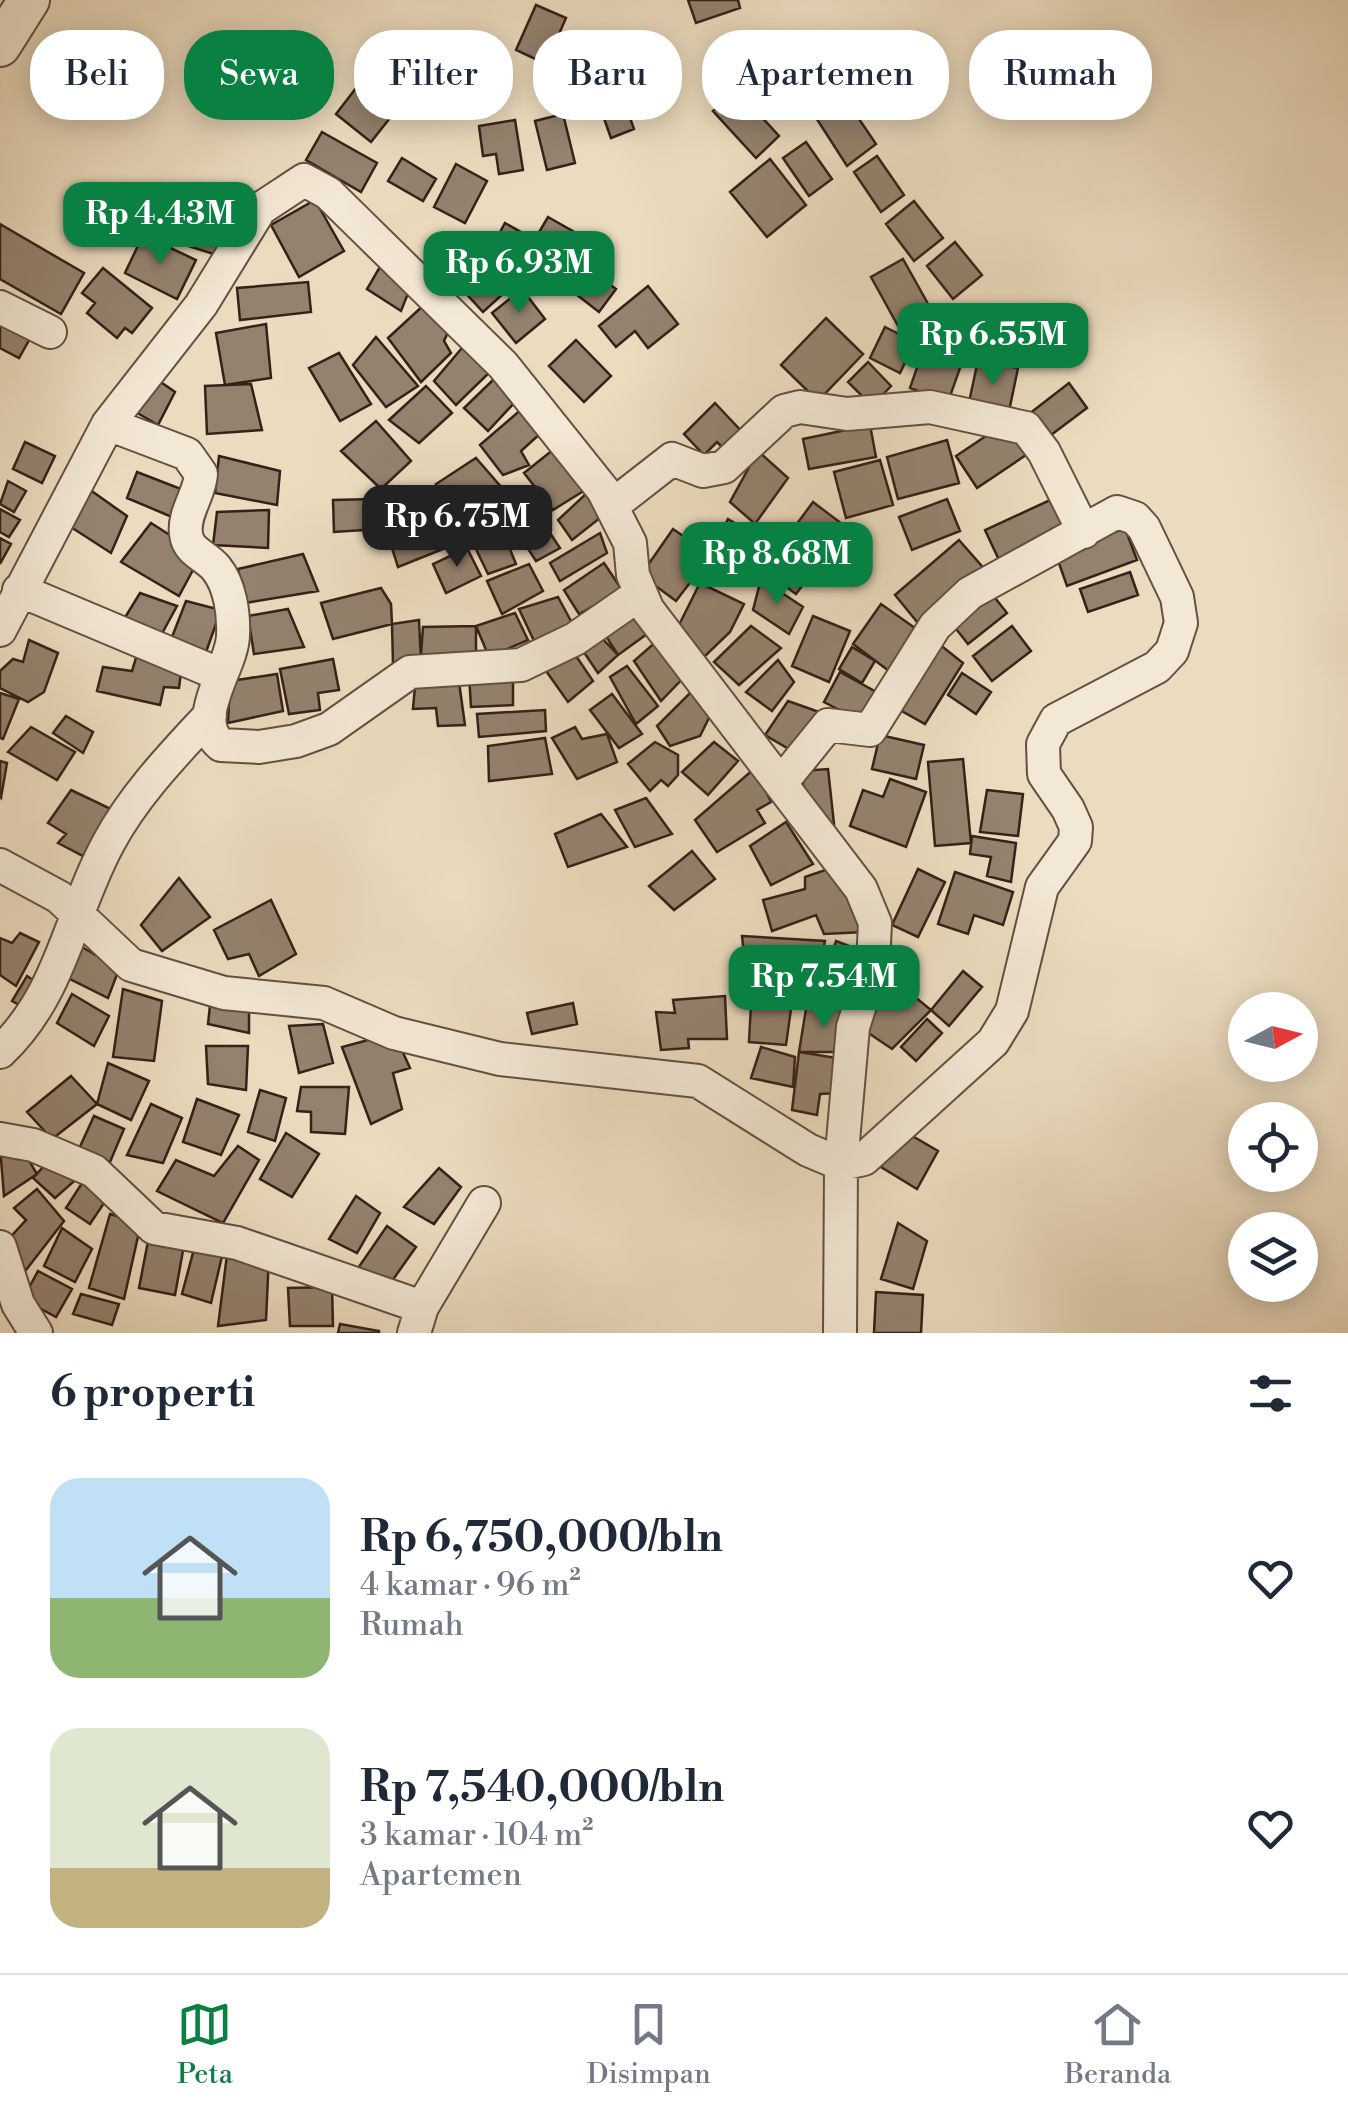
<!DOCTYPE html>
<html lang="id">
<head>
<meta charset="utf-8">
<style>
	body { margin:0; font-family:"Libre Bodoni",serif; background:#f2f2f3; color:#1f2937; height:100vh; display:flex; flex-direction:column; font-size:38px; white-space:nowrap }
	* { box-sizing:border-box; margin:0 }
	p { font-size:32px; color:#747a83 }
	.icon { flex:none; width:55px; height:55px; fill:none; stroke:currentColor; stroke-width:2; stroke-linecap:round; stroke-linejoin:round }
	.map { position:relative; height:1333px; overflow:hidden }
	.panel { display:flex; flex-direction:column; background:#fff; flex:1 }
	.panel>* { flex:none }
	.top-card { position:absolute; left:30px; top:30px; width:1290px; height:90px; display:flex; gap:20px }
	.needle { width:65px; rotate:83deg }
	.tools { position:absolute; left:1228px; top:992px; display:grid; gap:20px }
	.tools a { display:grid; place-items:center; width:90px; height:90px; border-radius:50%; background:#fff; box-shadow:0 5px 25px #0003; font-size:50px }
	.price { position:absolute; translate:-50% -85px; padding:0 22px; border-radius:20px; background:#0b8043; color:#fff; font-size:32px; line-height:65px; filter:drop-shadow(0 2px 5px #0008) }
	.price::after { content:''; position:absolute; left:50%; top:60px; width:30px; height:22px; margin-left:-15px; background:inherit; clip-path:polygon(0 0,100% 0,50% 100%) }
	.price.selected { background:#222; color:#fff }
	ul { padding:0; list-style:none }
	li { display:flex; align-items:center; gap:30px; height:250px; padding:0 50px }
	li span { display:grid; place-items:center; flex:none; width:280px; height:200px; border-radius:30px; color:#555 }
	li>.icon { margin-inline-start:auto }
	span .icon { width:120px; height:120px; fill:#fffc; stroke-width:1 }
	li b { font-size:42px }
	h2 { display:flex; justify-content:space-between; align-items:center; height:120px; padding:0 50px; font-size:42px }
	.pill { padding:0 35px; border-radius:40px; background:#fff; box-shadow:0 5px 25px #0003; font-size:35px; line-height:90px }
	.pill.selected { background:#0b8043; color:#fff }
	.menu { display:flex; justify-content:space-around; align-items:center; height:140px; border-top:2px solid #e0e1e3; background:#fff; font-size:28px; color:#747a83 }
	.menu a { display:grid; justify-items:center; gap:5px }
	.menu .selected { color:#0b8043 }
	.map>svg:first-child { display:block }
</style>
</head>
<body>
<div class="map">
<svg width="1348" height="1333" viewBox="0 0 1348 1333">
	<rect width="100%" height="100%" fill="#ecdcbf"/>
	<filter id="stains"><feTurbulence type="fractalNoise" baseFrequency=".002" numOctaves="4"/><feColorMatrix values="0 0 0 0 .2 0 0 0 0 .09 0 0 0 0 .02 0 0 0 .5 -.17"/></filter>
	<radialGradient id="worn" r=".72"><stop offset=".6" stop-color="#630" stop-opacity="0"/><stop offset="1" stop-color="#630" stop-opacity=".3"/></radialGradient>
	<!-- building -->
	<path fill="#94826f" stroke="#352119" stroke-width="2.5" d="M688,0H738L740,8L696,23Z
		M536,5L566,18L546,64L516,50Z
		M825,39L846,71L803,100L782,68Z
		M373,66L409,94L371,142L336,114Z
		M619,87L634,129L611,138L596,96Z
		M737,90L779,136L756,158L713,111Z
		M840,91L876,144L847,166L813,113Z
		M563,114L575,163L547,170L535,121Z
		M515,120L523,170L499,174L496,154L483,156L479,126Z
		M322,132L377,163L361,192L306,160Z
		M806,142L832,179L809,196L783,158Z
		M877,156L904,195L881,212L854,172Z
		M402,158L436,179L423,201L388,181Z
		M770,159L806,205L767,237L730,192Z
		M456,164L487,181L465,223L434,207Z
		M189,192L234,205L220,256L188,246L196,219L182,216Z
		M315,200L344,251L299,277L271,225Z
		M914,201L943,238L914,261L886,224Z
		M548,217L592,242L582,259L564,248L547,278L521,263Z
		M505,223L528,236L516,257L493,245Z
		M0,224L84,273L61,314L0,279Z
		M143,235L196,260L177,299L125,273Z
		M955,242L982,275L953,299L927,266Z
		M482,247L515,283L483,312L450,276Z
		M903,259L932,311L898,326L871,277Z
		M381,265L411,286L401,311L367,289Z
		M103,268L152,308L132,333L125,328L117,338L87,313L95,303L82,293Z
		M589,269L616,289L599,312L572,291Z
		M308,282L311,312L240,320L237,288Z
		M648,286L678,324L648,348L635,331L616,347L599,326Z
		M522,289L545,319L516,343L492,313Z
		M426,303L450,328L444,341L451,353L421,382L388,338Z
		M0,318L32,335L19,358L0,348Z
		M826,318L863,354L818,401L781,365Z
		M266,324L271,378L225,385L216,333Z
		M885,327L915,342L900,373L870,358Z
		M376,337L418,386L386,407L353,365Z
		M576,340L611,376L584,402L549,366Z
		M926,341L965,354L948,402L910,388Z
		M467,342L493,369L456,405L434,381Z
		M339,353L371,404L340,421L309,368Z
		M978,360L1018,368L1008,416L968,407Z
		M868,362L891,386L872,406L848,382Z
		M152,376L175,392L158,425L129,408Z
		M493,380L509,386L516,401L488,431L464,408Z
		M1069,383L1087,408L1047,438L1029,414Z
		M251,384L262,430L207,434L205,386Z
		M426,386L452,413L419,443L389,420Z
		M715,403L744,434L726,451L717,442L704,455L684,434Z
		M524,407L542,432L521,451L529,465L503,475L480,445Z
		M376,421L411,461L381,489L341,451Z
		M1004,424L1026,455L977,488L956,456Z
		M870,425L876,457L809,469L803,439Z
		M947,440L959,483L898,499L887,457Z
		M25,442L55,456L42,483L13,469Z
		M559,445L590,487L553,510L524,473Z
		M758,451L788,478L755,524L730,502Z
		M219,456L280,471L277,505L215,493Z
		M476,458L502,488L476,511L466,497L452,509L436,484Z
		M880,460L893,505L846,518L834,472Z
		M137,472L181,489L172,517L127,498Z
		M8,481L26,491L14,512L0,504Z
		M86,487L127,516L111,553L63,522Z
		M526,491L548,520L515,539L493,507Z
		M588,492L605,514L572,540L558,520Z
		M1059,496L1074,529L1000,562L985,530Z
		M375,499L379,529L334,532L333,500Z
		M947,499L960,531L912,550L899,517Z
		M813,502L846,527L796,594L763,570Z
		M0,509L20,520L9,537L0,532Z
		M269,510L268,548L213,545L217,512Z
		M431,517L443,549L398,567L387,532Z
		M728,519L770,544L752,574L713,549Z
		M151,523L201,555L179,596L121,562Z
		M1125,528L1137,560L1067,586L1056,555Z
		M673,529L711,555L676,601L641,575Z
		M548,530L560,548L536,561L523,541Z
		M503,532L516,564L488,574L473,543Z
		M600,533L607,553L560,581L550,563Z
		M0,538L11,544L0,564Z
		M959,540L987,572L922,628L895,595Z
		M467,548L481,576L446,593L433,564Z
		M303,554L318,591L245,603L238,569Z
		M604,563L622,590L579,614L564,590Z
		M529,564L543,591L502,614L487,581Z
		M1130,572L1138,595L1088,612L1080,589Z
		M761,579L803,607L789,634L753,610Z
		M700,583L744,604L730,632L704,657L676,631Z
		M381,588L391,604L392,624L333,639L321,603Z
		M988,589L1007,613L968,644L949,620Z
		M140,593L177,606L159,639L121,624Z
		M558,597L572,623L535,643L519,609Z
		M186,601L221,610L206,652L172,637Z
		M881,604L922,633L893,674L853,644Z
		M288,609L304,647L254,654L248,616Z
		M628,612L647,634L618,655L602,630Z
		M515,613L528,640L489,657L476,626Z
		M813,616L850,631L829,682L792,666Z
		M419,620L421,662L393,664L392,624Z
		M476,626V655H421L423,627Z
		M751,626L781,648L739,685L714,662Z
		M1012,626L1031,651L992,681L973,656Z
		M596,632L618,655L598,673L575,639Z
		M29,640L58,653L44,692L28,702L0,688V671L13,659L23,662Z
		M658,640L688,673L661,701L634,661Z
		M934,640L963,663L925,724L891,705Z
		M852,647L875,661L862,683L839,669Z
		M572,650L593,681L568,702L544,668Z
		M138,651L182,665L179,688L164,687L160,705L97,691L103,667L132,671Z
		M333,659L339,690L318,693L320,710L289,714L280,669Z
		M778,660L794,682L772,711L746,692Z
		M627,666L658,706L636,724L610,677Z
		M840,672L880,694L864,723L824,702Z
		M962,673L991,692L976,714L948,695Z
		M277,674L283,711L228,723L230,681Z
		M469,675H513V705L471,707Z
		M459,682L465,725L438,726L436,708L413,709L415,686Z
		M695,688L713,710L700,736L670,746L657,726Z
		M0,693L19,699L3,739L0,738Z
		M612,694L642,734L619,748L590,710Z
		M788,701L819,712L794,752L765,735Z
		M545,710L546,731L479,737L477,714Z
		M66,716L93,732L83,753L53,733Z
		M31,727L75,752L57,780L8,752Z
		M575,727L582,739L607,734L617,762L577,779L552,738Z
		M880,735L924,745L916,779L872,769Z
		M545,738L552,774L489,781L488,746Z
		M655,742L678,755V775L668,786L661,780L650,791L628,764Z
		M714,742L738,761L708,795L682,772Z
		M963,759L971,843L935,846L928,762Z
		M0,761L7,763L1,798L0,797Z
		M755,768L771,802L757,810L765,823L717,852L695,820Z
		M828,769L834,824H824L805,805L802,771Z
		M890,779L926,792L906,847L850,826L863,790L883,797Z
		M71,790L113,810L83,856L58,843L66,834L48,823Z
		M987,790L1023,794L1018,836L980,832Z
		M646,798L672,834L635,847L615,810Z
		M601,814L627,847L568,867L555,834Z
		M786,822L813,864L771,885L750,846Z
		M972,836L1016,843L1011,882L987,876L991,857L970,854Z
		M692,851L715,879L674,910L649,886Z
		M843,864L865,932L824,934L816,915L772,931L763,900L805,889V877Z
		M918,869L945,882L918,937L892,925Z
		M955,872L1013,892L1003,925L974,915L968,934L938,924Z
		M179,878L210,917L162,951L141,925Z
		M271,900L296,954L259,976L249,954L228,959L214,930Z
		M20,933L39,942L16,986L0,975V938L12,943Z
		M742,936L825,941L815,984L748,989Z
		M836,941L865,952L852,1003L818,992Z
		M77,944L119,969L108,998L66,977Z
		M963,971L982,987L949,1026L931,1010Z
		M27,976L43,987L31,1011L12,1001Z
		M898,983L931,1010L892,1049L861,1028Z
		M123,989L162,1001L154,1061L113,1057Z
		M72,994L109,1016L94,1046L57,1023Z
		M211,996L249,1002V1033L208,1024Z
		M725,996L727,1039H688L689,1048L661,1050L656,1012L675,1013L673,1000Z
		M573,1003L577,1024L532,1034L527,1013Z
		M807,1003L847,1010L844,1052H799Z
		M751,1004L791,1009L786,1045L749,1042Z
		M927,1019L942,1033L916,1061L901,1047Z
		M323,1024L333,1063L299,1073L289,1026Z
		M394,1033L410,1068L393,1073L402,1109L371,1124L342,1047Z
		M206,1046H248L246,1090L208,1084Z
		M761,1047L795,1057L793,1087L751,1078Z
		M799,1052L843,1059L839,1093L820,1094L817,1115L792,1110Z
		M108,1063L149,1081L131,1120L97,1104Z
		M71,1076L97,1104L52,1139L27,1112Z
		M301,1087H349L345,1134L311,1132V1112L297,1111Z
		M260,1090L286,1098L275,1141L248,1132Z
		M197,1099L239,1115L221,1155L183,1142Z
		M151,1104L182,1118L163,1163L127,1155Z
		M94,1116L124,1129L110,1162L78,1151Z
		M902,1130L938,1151L917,1189L881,1167Z
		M286,1133L319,1154L292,1197L260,1179Z
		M18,1142L37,1174L4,1196L0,1147Z
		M238,1146L259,1160L223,1223L157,1191L176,1160L214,1176Z
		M56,1153L81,1175L55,1198L33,1178Z
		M439,1168L461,1187L434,1224L404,1207Z
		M86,1177L108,1197L90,1224L66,1208Z
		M37,1189L64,1221L26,1270L4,1244L26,1220L14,1208Z
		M356,1196L380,1213L357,1253L329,1239Z
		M110,1214L141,1223L124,1299L89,1288Z
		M898,1223L927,1241L913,1289L881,1279Z
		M387,1226L416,1247L387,1288L356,1271Z
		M62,1228L92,1249L75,1282L44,1266Z
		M149,1236L184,1245L175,1295L139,1288Z
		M194,1249L223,1252L211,1303L182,1294Z
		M227,1255H269L266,1320L218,1326Z
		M38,1271L72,1289L56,1317L23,1299Z
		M332,1287L333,1326H290L288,1288Z
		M876,1292L923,1295L921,1333H874Z
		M81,1294L119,1304L112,1325L73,1314Z
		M340,1324L379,1331V1333H338Z"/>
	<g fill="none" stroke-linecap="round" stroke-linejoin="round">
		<defs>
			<path id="minor" d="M0,307L50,332
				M108,424L187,454L201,474C200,494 183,513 186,534C188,552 205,555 216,568C230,585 234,613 233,635C233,666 189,719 221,745L259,747L296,741L329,729L410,672L521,665L575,639L640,594
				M613,505L672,459L703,471L724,467L784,411L800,407L847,414L930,407L1026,428L1044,452L1084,532
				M19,590L221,675
				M0,630L108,424L201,305L260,209L304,180L328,193L503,365L603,490L630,543L633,575L648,610L861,889L875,923L873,964L853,1027L841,1164L840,1333
				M0,865L59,897L131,965L224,993L324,1003L394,1033L500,1059L698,1081L808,1150L841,1164L864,1159L993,1042L1012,1011L1042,887L1075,841L1076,827L1068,809L1044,774L1043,744L1056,720L1157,667L1172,651L1181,623L1177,597L1144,528L1135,518L1117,512L970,593L935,626L870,730L828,725L781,783
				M0,1052C62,994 70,913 109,842C135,794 173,755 210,715
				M0,1139L33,1145L94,1171L154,1228L237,1243L422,1307
				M0,1247L18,1304L36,1333
				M414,1333L422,1307L484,1203"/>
			<path id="tertiary" d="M0,46L29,0"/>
		</defs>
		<!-- minor casing -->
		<use href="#minor" stroke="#635042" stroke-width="36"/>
		<!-- tertiary casing -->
		<use href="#tertiary" stroke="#635042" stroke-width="44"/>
		<!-- minor -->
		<use href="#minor" stroke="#f3e8d5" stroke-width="32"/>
		<!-- tertiary -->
		<use href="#tertiary" stroke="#f3e8d5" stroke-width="40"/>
	</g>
	<rect width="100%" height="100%" filter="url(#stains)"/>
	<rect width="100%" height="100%" fill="url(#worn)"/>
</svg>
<div class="tools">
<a><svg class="needle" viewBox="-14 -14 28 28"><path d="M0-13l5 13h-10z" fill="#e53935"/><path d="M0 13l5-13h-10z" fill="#747a83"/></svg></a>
<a><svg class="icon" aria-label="locate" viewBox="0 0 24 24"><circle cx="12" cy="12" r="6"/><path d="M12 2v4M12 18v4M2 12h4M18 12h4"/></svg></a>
<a><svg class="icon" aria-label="layers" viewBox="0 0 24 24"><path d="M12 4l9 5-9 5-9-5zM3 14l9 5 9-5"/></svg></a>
</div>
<b class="price" style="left:160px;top:267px">Rp 4.43M</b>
<b class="price" style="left:519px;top:316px">Rp 6.93M</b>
<b class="price" style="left:993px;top:388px">Rp 6.55M</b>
<b class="price selected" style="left:457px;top:570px">Rp 6.75M</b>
<b class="price" style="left:777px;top:607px">Rp 8.68M</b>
<b class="price" style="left:824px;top:1030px">Rp 7.54M</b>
<div class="top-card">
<a class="pill">Beli</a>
<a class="pill selected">Sewa</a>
<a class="pill">Filter</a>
<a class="pill">Baru</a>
<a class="pill">Apartemen</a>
<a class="pill">Rumah</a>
</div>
</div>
<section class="panel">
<h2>6 properti<svg class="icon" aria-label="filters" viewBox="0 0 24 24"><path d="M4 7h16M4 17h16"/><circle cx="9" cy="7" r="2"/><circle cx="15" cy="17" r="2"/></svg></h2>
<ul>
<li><span style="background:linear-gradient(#bfe0f5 60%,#8fb573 0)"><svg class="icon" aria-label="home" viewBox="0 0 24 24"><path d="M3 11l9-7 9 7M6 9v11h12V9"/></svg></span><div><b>Rp 6,750,000/bln</b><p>4 kamar · 96 m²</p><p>Rumah</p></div><svg class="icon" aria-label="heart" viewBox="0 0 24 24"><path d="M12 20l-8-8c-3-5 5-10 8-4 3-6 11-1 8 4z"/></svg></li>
<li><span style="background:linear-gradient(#dfe7d0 70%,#c2b280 0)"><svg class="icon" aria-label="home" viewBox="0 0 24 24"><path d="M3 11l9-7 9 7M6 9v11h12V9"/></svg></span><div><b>Rp 7,540,000/bln</b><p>3 kamar · 104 m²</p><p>Apartemen</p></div><svg class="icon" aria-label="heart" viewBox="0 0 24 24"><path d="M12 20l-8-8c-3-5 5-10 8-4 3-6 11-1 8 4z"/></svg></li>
</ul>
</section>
<nav class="menu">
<a class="selected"><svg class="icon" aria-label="map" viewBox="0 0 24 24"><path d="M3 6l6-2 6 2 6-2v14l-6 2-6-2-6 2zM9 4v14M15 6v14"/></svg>Peta</a>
<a><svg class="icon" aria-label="saved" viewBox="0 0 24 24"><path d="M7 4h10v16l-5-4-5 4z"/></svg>Disimpan</a>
<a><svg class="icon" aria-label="home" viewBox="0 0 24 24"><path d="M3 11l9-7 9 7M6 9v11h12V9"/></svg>Beranda</a>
</nav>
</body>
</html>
